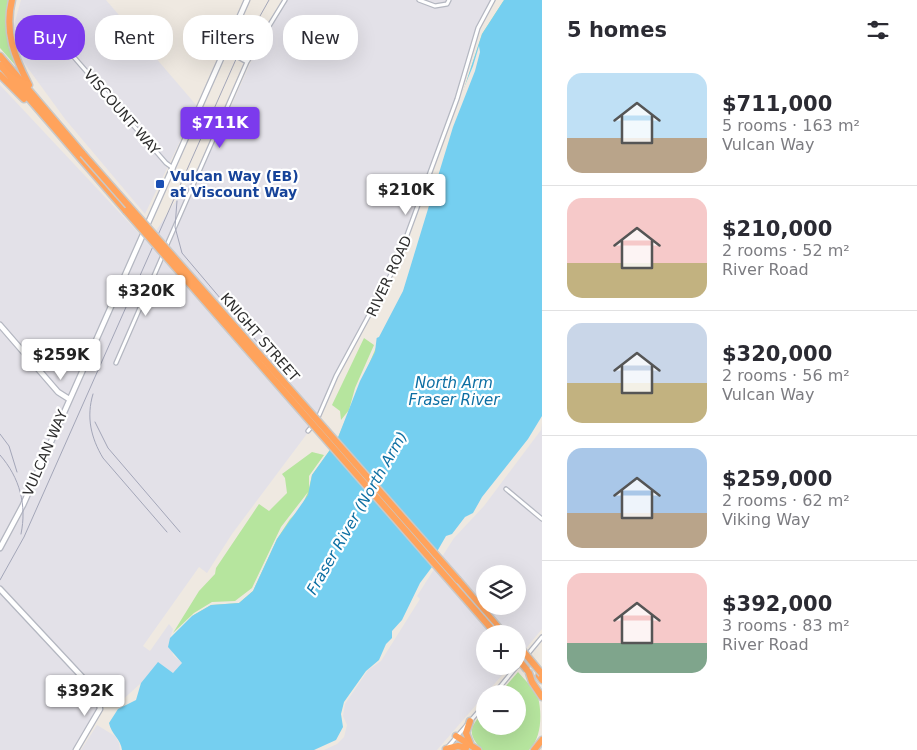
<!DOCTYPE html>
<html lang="en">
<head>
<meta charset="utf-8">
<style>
	body { margin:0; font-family:"DejaVu Sans",sans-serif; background:#f2f2f3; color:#2b2b33; height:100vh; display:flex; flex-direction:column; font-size:19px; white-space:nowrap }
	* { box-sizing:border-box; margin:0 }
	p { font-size:16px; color:#7c7c81 }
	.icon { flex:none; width:28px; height:28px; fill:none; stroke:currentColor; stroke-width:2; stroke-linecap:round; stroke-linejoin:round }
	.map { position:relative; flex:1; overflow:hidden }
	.drawer { display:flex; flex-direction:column; background:#fff; width:375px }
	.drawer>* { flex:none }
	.top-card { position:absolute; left:15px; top:15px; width:451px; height:45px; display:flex; gap:10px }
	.tools { position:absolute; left:476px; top:565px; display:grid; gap:10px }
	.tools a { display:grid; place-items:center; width:50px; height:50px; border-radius:50%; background:#fff; box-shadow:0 5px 20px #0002; font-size:25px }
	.price { position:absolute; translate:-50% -42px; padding:0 11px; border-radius:5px; background:#fff; color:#222; font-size:16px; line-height:32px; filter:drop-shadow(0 1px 2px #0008) }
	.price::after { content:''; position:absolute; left:50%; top:30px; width:15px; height:11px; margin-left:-8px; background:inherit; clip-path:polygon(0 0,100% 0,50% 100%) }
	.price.selected { background:#7c3aed; color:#fff }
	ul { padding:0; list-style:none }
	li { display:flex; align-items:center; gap:15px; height:125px; padding:0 25px }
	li+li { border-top:1px solid #e1e1e2 }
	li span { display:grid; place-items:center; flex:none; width:140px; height:100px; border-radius:15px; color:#555 }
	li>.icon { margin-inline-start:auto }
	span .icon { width:60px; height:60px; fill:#fffc; stroke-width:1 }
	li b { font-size:21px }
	h2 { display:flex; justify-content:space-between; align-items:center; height:60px; padding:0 25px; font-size:21px }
	.chip { padding:0 18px; border-radius:20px; background:#fff; box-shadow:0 5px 20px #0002; font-size:18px; line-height:45px }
	.chip.selected { background:#7c3aed; color:#fff }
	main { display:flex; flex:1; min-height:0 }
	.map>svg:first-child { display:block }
</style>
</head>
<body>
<main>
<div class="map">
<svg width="542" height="750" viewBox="0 0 542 750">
	<rect width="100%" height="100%" fill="#efe9e1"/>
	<!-- industrial -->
	<path fill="#e3e1e8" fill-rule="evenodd" d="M21,0H106L197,106L145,214L65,119L22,60L13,29Z
		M287,0H493L478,28L457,99L397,265L325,399L321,415L232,534L207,573L199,567L143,646L150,651L169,624L173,629L170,638L173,655L182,663L181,665L173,673L158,663L141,683L118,704L113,698L101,705L76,750H0V85L148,243L216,140L253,57Z
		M542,423V629L518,658V634H485V666H510L437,750H324L337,744L344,737L347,725L343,716L345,704L368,670L381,661L420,599L417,596L454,538L484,506L541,430ZM485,574H518V606H485Z
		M97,725L115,736L119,743L120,750H81Z"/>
	<!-- green -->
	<path fill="#b6e59e" d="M0,0H9L8,35L15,65L0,48Z
		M504,0L399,325L252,602L192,616L211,605L239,603L253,591L277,539L290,519L301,508L308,492L281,527L252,588L235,601L212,602L194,613L173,633L199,591L215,574L216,568L259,504L269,511L287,493L285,478L282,474L312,452L324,455L309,476V488L312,475L337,440L391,312L482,34Z
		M364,338L374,345L355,388L349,410L341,420L340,411L332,405Z
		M518,672C525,680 533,688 538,697C542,713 542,738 529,750H482C466,732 470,727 485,710V726H518V694H499Z"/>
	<!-- water -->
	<path fill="#75cff0" d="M504,0H542V416L528,439L482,497L473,513L465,517L452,534L446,536L431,562L432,567L420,583L402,620L392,631V638L386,644L379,660L366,671L344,702L341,714L343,727L336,740L314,750H122C121,739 111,734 109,723L118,709L136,700L141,683L158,662L173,673L182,663L168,647L170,638L192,616L211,605L239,603L253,591L277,539L308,495L312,475L337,440L360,381L375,352L377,335L399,287L482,34Z"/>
	<!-- pier -->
	<path fill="#efe9e1" d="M479,46L480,52L475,71L453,127L403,291L379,337L374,339L397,286L449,124L473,66Z"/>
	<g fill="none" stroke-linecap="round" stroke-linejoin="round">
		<defs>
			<path id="street" d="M419,0L435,6L447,4L449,0
				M53,33L166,163L173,168
				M225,50L247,62
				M166,247L247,62L285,0
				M116,363L163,255
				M317,420L336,376L396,265L457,99L478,28L493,0
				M308,431L313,425
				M506,489L542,519
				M518,666L542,637
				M494,694L517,666
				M447,748L485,704"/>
			<path id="secondary" d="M0,325L58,392L69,399
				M0,548L23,505L247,0
				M0,589L98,694L100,709L76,750"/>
			<path id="highway" d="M12,0C4,32 15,58 29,85
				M0,56L83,154
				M0,65L126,211
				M0,75L24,99
				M458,580L504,634
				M529,673L532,682L542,697
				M539,676L542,680
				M456,736L478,750
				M470,743L466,733L470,721
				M446,749L458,746L466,748
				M534,750L542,740"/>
		</defs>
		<!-- street casing -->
		<use href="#street" stroke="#b4b7c1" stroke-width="5.5"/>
		<!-- secondary casing -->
		<use href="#secondary" stroke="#b4b7c1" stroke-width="7"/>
		<!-- highway casing -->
		<use href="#highway" stroke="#c9c9c9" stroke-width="9"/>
		<!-- street -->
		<use href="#street" stroke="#fff" stroke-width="3"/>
		<!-- secondary -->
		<use href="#secondary" stroke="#fff" stroke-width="4.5"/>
		<!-- highway -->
		<use href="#highway" stroke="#ffa35c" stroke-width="6"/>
		<!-- rail -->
		<path stroke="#a3a6b8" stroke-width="1" d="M177,201L175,227L182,253L259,344
			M93,394C86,417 91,438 103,458L167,532
			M95,422L108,448L180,532
			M0,434L9,446L17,472
			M0,455C20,478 27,505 21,534
			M0,580L24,537L237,57L269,0"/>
		<defs>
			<path id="highway-bridge" d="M83,154L458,580
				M126,211L496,634
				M518,645L542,674
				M518,659L527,670"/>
		</defs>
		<!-- highway-bridge casing -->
		<use href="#highway-bridge" stroke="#c9c9c9" stroke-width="9" stroke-linecap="butt"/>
		<!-- highway-bridge -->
		<use href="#highway-bridge" stroke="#ffa35c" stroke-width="6"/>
	</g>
	<!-- markers -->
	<rect fill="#1a4fb4" stroke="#fff" stroke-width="2" x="155" y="179" width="10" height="10" rx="2.5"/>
	<g text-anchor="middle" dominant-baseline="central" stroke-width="4.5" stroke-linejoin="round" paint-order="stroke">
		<!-- street labels -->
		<g font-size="14" fill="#2e2e2e" stroke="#fff">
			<text transform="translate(122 112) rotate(49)">VISCOUNT WAY</text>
			<text transform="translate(389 276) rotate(-65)">RIVER ROAD</text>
			<text transform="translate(260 337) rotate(49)">KNIGHT STREET</text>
			<text transform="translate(45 453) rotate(-67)">VULCAN WAY</text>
		</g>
		<!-- transit labels -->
		<g font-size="14" font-weight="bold" fill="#164399" stroke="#fff" text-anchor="start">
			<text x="170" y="176">Vulcan Way (EB)<tspan x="170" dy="16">at Viscount Way</tspan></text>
		</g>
		<!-- water labels -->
		<g font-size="15" font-style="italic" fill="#0d6fa3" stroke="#fff">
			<text x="454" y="383">North Arm<tspan x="454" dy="17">Fraser River</tspan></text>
			<text transform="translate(357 513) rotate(-60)">Fraser River (North Arm)</text>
		</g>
	</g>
</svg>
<div class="tools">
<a><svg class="icon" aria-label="layers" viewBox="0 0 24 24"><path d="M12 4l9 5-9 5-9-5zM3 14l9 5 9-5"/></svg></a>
<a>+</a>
<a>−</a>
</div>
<b class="price selected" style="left:220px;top:149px">$711K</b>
<b class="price" style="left:406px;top:216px">$210K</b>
<b class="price" style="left:146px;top:317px">$320K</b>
<b class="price" style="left:61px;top:381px">$259K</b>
<b class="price" style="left:85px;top:717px">$392K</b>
<div class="top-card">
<a class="chip selected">Buy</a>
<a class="chip">Rent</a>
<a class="chip">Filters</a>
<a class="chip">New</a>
</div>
</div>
<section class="drawer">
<h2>5 homes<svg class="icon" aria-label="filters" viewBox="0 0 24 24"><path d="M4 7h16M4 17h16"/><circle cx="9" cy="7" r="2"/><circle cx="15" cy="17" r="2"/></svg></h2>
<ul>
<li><span style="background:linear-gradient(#bfe0f5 65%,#b9a48a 0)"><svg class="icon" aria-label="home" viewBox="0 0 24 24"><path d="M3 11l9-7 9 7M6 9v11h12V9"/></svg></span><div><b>$711,000</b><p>5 rooms · 163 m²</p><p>Vulcan Way</p></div></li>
<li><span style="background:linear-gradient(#f6c9c9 65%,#c2b280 0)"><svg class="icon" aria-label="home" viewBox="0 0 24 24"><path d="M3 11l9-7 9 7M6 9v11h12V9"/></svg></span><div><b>$210,000</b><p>2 rooms · 52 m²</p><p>River Road</p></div></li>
<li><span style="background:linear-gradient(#c9d6e8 60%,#c2b280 0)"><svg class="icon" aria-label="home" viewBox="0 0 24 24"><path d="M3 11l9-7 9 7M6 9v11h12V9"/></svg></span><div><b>$320,000</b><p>2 rooms · 56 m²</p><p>Vulcan Way</p></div></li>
<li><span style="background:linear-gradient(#a9c7e8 65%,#b9a48a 0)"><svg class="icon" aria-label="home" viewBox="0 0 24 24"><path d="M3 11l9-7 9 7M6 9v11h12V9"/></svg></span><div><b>$259,000</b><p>2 rooms · 62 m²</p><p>Viking Way</p></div></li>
<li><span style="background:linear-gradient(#f6c9c9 70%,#7fa58c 0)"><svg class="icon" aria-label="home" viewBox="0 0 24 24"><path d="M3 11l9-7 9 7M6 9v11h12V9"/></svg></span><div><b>$392,000</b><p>3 rooms · 83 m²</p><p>River Road</p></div></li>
</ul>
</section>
</main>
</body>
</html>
